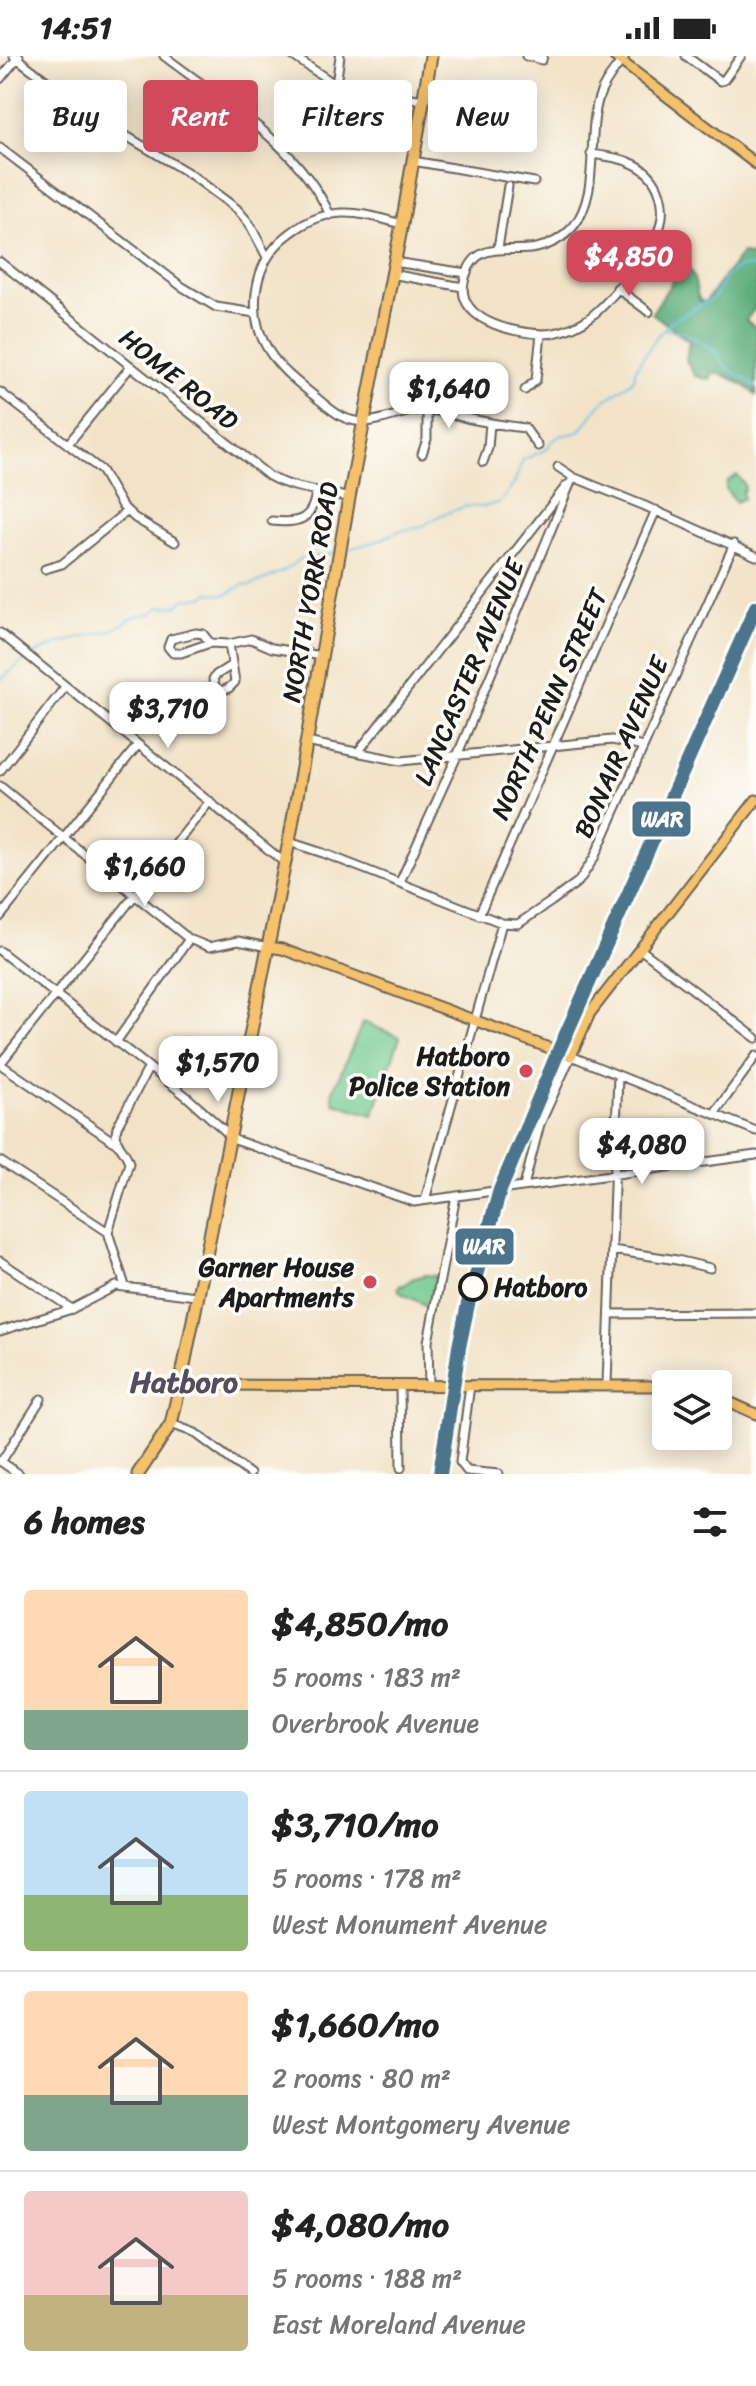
<!DOCTYPE html>
<html lang="en">
<head>
<meta charset="utf-8">
<style>
	body { margin:0; font-family:Sriracha,sans-serif; background:#f2f2f2; color:#222; height:100vh; display:flex; flex-direction:column; font-size:30px; white-space:nowrap }
	* { box-sizing:border-box; margin:0 }
	p { font-size:26px; color:#767676 }
	.icon { flex:none; width:44px; height:44px; fill:none; stroke:currentColor; stroke-width:2; stroke-linecap:round; stroke-linejoin:round }
	.map { position:relative; height:1418px; overflow:hidden }
	.drawer { display:flex; flex-direction:column; background:#fff; flex:1 }
	.drawer>* { flex:none }
	.guide { position:absolute; left:24px; top:24px; width:708px; height:72px; display:flex; gap:16px }
	.tools { position:absolute; left:652px; top:1314px; display:grid; gap:16px }
	.tools a { display:grid; place-items:center; width:80px; height:80px; border-radius:8px; background:#fff; box-shadow:0 4px 20px #0003; font-size:40px }
	.price { position:absolute; translate:-50% -68px; padding:0 18px; border-radius:16px; background:#fff; color:#222; font-size:26px; line-height:52px; filter:drop-shadow(0 2px 4px #0008) }
	.price::after { content:''; position:absolute; left:50%; top:48px; width:24px; height:18px; margin-left:-12px; background:inherit; clip-path:polygon(0 0,100% 0,50% 100%) }
	.price.selected { background:#d1495b; color:#fff }
	ul { padding:0; list-style:none }
	li { display:flex; align-items:center; gap:24px; height:200px; padding:0 24px }
	li+li { border-top:2px solid #e0e0e0 }
	li span { display:grid; place-items:center; flex:none; width:224px; height:160px; border-radius:8px; color:#555 }
	li>.icon { margin-inline-start:auto }
	span .icon { width:96px; height:96px; fill:#fffc; stroke-width:1 }
	li b { font-size:34px }
	h2 { display:flex; justify-content:space-between; align-items:center; height:96px; padding:0 24px; font-size:34px }
	.pill { padding:0 28px; border-radius:8px; background:#fff; box-shadow:0 4px 20px #0003; font-size:28px; line-height:72px }
	.pill.selected { background:#d1495b; color:#fff }
	.status { display:flex; justify-content:space-between; align-items:center; height:56px; padding:0 40px; background:#fff; direction:ltr }
	.status svg { height:22px; fill:currentColor }
	.map>svg:first-child { display:block }
</style>
</head>
<body>
<div class="status"><b>14:51</b><svg viewBox="0 0 49 12"><path d="M0 12V9h3v3zM5 12V6h3v6zM10 12V3h3v9zM15 12V0h3v12zM26 1h20v11H26zM47 4h2v5h-2z"/></svg></div>
<div class="map">
<svg width="756" height="1418" viewBox="0 0 756 1418">
	<rect width="100%" height="100%" fill="#fdfcf7"/>
	<filter id="ink" filterUnits="userSpaceOnUse"><feTurbulence type="fractalNoise" baseFrequency=".0125" numOctaves="2"/><feDisplacementMap in="SourceGraphic" scale="16" xChannelSelector="R" yChannelSelector="G"/><feConvolveMatrix kernelMatrix="1 2 1 2 8 2 1 2 1" color-interpolation-filters="sRGB"/></filter>
	<filter id="wash" filterUnits="userSpaceOnUse"><feTurbulence type="fractalNoise" baseFrequency=".006" numOctaves="4" result="noise"/><feDisplacementMap in="SourceGraphic" scale="32" xChannelSelector="R" yChannelSelector="G"/><feGaussianBlur stdDeviation="1.8" result="paint"/><feColorMatrix in="noise" values="0 0 0 0 0 0 0 0 0 0 0 0 0 0 0 0 0 1.4 0 .05"/><feComposite in="paint" operator="in"/></filter>
	<g filter="url(#wash)">
		<rect width="100%" height="100%" fill="#f2e3c8"/>
		<!-- green -->
		<path fill="#72ca8f" stroke="#477356" stroke-width="2" d="M737,419L744,428L745,433L742,436L744,442L736,446L726,434L727,426Z
			M363,966L400,981L373,1059L334,1047L332,1037Z
			M425,1219L436,1220L429,1251L401,1237L398,1232L400,1229L403,1230L412,1223Z"/>
		<!-- forest -->
		<path fill="#5dae7a" stroke="#3c654b" stroke-width="2" d="M742,197L756,202V251L746,264L756,272V339C746,329 727,318 713,317L710,324L695,320L686,304L689,285L652,257L680,213L687,211C698,223 694,232 700,245L705,246Z"/>
		<g fill="none" stroke-linecap="round" stroke-linejoin="round">
			<!-- stream -->
			<path stroke="#64c0e2" stroke-width="2" d="M665,274C679,273 707,287 717,298C720,301 721,305 724,309C729,314 748,324 756,330
				M345,494L377,485L399,475L421,471L441,459L467,450L482,451L499,447L514,428L523,404L547,393L551,386L560,380L579,376L600,348L630,327L635,321V314L641,304L658,279L673,264L715,241L725,221L732,215L741,211H756
				M33,599L60,587L113,574L136,560L152,557L159,551L177,550L184,543L203,541L209,537L225,539L245,528L249,530L284,515L300,503L335,497
				M0,624L27,602"/>
		</g>
	</g>
	<g filter="url(#ink)">
		<g fill="none" stroke-linecap="round" stroke-linejoin="round">
			<defs>
				<path id="minor" d="M14,0L93,60L190,118L237,153L249,167L267,201
					M164,0C224,46 298,88 330,159
					M293,0L336,29L423,44
					M526,0L542,4L543,0
					M686,0L720,25L724,24L741,0
					M0,23L19,0
					M336,29L340,0
					M0,92L181,230L216,251L255,257
					M591,98C604,100 617,101 629,106C662,118 670,154 655,183C636,208 609,251 583,266C571,273 556,278 542,278C513,277 452,264 465,222C476,182 508,198 536,192C551,189 563,182 573,171C601,137 586,81 599,41C604,25 616,13 625,0
					M413,105L534,126
					M402,168C382,163 362,156 342,157C319,158 299,169 282,184C252,212 247,261 269,295C280,313 296,325 312,338C321,345 331,355 341,360C373,377 398,351 429,354C443,355 457,360 471,363C489,367 507,370 525,372L538,390
					M498,192L508,130
					M0,206L269,420C293,434 323,434 349,442
					M394,206L466,217
					M391,218L463,231
					M617,232L649,256
					M525,334L536,324L541,278
					M0,336L101,414L122,450L135,462L175,486
					M68,388L131,310
					M422,398L427,383V354
					M483,406L488,392L490,367
					M558,411L573,421L645,450L756,500
					M272,465C299,468 313,464 316,435
					M45,513L62,508L127,455
					M0,577L285,807
					M210,587L203,578L196,577L171,583L168,591L173,597H181L210,587L229,588L251,583L272,592L322,600
					M229,588L235,626L229,632L221,635L216,633L213,623L216,619L232,609
					M306,686L401,705L612,684L643,691
					M358,696L567,429
					M0,715L65,631
					M0,730L189,883L209,891L238,885L268,891
					M289,786L323,797L502,867L518,868L552,845L579,825L594,802L734,488
					M400,826L457,700L573,421
					M479,859L656,454
					M0,861L137,690
					M640,893L756,982
					M0,895L186,1040L235,1084L414,1146L756,1099
					M116,986L189,883
					M0,1008L210,745
					M0,1008L117,1088
					M714,1058L756,1000
					M0,1105L108,1176
					M524,1130L540,1068L571,1000L756,1075
					M425,1144L502,867
					M612,1194L677,1204L710,1212
					M0,1205L72,1253
					M125,1230L108,1176L129,1107C125,1091 113,1090 117,1071L149,1011
					M610,1258L756,1257
					M0,1275L72,1253L116,1230L196,1240
					M607,1328L618,1019
					M400,1329L401,1412
					M429,1329L428,1286L456,1140
					M470,1329L460,1406L467,1415L499,1418
					M171,1368L195,1377L250,1418
					M0,1405L19,1418
					M1,1406L41,1343"/>
				<path id="major" d="M614,0L756,108
					M268,891L282,893L571,1000L590,957L756,744
					M180,1329L666,1330
					M718,1341L756,1358"/>
				<path id="highway" d="M138,1418L171,1368L180,1329L289,786L349,442L402,168L431,0"/>
			</defs>
			<!-- minor casing -->
			<use href="#minor" stroke="#676258" stroke-width="11"/>
			<!-- major casing -->
			<use href="#major" stroke="#676258" stroke-width="13"/>
			<!-- highway casing -->
			<use href="#highway" stroke="#676258" stroke-width="15"/>
			<!-- minor -->
			<use href="#minor" stroke="#fff" stroke-width="7"/>
			<!-- major -->
			<use href="#major" stroke="#f5c16b" stroke-width="9"/>
			<!-- highway -->
			<use href="#highway" stroke="#f5c16b" stroke-width="11"/>
			<defs>
				<path id="rail" d="M443,1418L462,1298L485,1191"/>
			</defs>
			<!-- rail casing -->
			<use href="#rail" stroke="#1c1c1c" stroke-width="5"/>
			<!-- rail -->
			<use href="#rail" stroke="#fdfcf7" stroke-width="2" stroke-dasharray="6" stroke-linecap="butt"/>
			<defs>
				<path id="rail-1" d="M440,1418L459,1291L468,1248L500,1134L559,994L756,551"/>
			</defs>
			<!-- rail-1 casing -->
			<use href="#rail-1" stroke="#fdfcf7" stroke-width="20"/>
			<!-- rail-1 -->
			<use href="#rail-1" stroke="#4c748c" stroke-width="14"/>
		</g>
	</g>
	<!-- markers -->
	<g fill="#d1495b" stroke="#fdfcf7" stroke-width="3">
		<circle cx="526" cy="1015" r="8"/>
		<circle cx="370" cy="1226" r="8"/>
	</g>
	<circle fill="#fdfcf7" stroke="#1c1c1c" stroke-width="4" cx="473" cy="1231" r="13"/>
	<g text-anchor="middle" dominant-baseline="central" stroke-width="7" stroke-linejoin="round" paint-order="stroke">
		<!-- street labels -->
		<g font-size="26" fill="#1c1c1c" stroke="#fdfcf7">
			<text transform="translate(179 323) rotate(39)">HOME ROAD</text>
			<text transform="translate(310 536) rotate(-80)">NORTH YORK ROAD</text>
			<text transform="translate(469 616) rotate(-67)">LANCASTER AVENUE</text>
			<text transform="translate(549 648) rotate(-66)">NORTH PENN STREET</text>
			<text transform="translate(621 691) rotate(-66)">BONAIR AVENUE</text>
		</g>
		<!-- poi labels -->
		<g font-size="26" font-weight="bold" fill="#1c1c1c" stroke="#fdfcf7" text-anchor="end">
			<text x="510" y="1000">Hatboro<tspan x="510" dy="30">Police Station</tspan></text>
			<text x="354" y="1211">Garner House<tspan x="354" dy="30">Apartments</tspan></text>
		</g>
		<!-- stop labels -->
		<g font-size="26" font-weight="bold" fill="#1c1c1c" stroke="#fdfcf7" text-anchor="start">
			<text x="494" y="1231">Hatboro</text>
		</g>
		<!-- quarter labels -->
		<g font-size="30" font-weight="bold" fill="#544d5d" stroke="#fdfcf7">
			<text x="184" y="1326">Hatboro</text>
		</g>
	</g>
	<g stroke="#fdfcf7" stroke-width="3">
		<rect x="631" y="744" width="61" height="38" rx="8" fill="#4c748c"/>
		<rect x="454" y="1171" width="61" height="39" rx="8" fill="#4c748c"/>
	</g>
	<g font-size="22" text-anchor="middle" font-weight="bold" fill="#fff">
		<text x="662" y="771">WAR</text>
		<text x="484" y="1198">WAR</text>
	</g>
</svg>
<div class="tools">
<a><svg class="icon" aria-label="layers" viewBox="0 0 24 24"><path d="M12 4l9 5-9 5-9-5zM3 14l9 5 9-5"/></svg></a>
</div>
<b class="price selected" style="left:629px;top:242px">$4,850</b>
<b class="price" style="left:449px;top:374px">$1,640</b>
<b class="price" style="left:168px;top:694px">$3,710</b>
<b class="price" style="left:145px;top:852px">$1,660</b>
<b class="price" style="left:218px;top:1048px">$1,570</b>
<b class="price" style="left:642px;top:1130px">$4,080</b>
<div class="guide">
<a class="pill">Buy</a>
<a class="pill selected">Rent</a>
<a class="pill">Filters</a>
<a class="pill">New</a>
</div>
</div>
<section class="drawer">
<h2>6 homes<svg class="icon" aria-label="filters" viewBox="0 0 24 24"><path d="M4 7h16M4 17h16"/><circle cx="9" cy="7" r="2"/><circle cx="15" cy="17" r="2"/></svg></h2>
<ul>
<li><span style="background:linear-gradient(#ffd9b3 75%,#7fa58c 0)"><svg class="icon" aria-label="home" viewBox="0 0 24 24"><path d="M3 11l9-7 9 7M6 9v11h12V9"/></svg></span><div><b>$4,850/mo</b><p>5 rooms · 183 m²</p><p>Overbrook Avenue</p></div></li>
<li><span style="background:linear-gradient(#bfe0f5 65%,#8fb573 0)"><svg class="icon" aria-label="home" viewBox="0 0 24 24"><path d="M3 11l9-7 9 7M6 9v11h12V9"/></svg></span><div><b>$3,710/mo</b><p>5 rooms · 178 m²</p><p>West Monument Avenue</p></div></li>
<li><span style="background:linear-gradient(#ffd9b3 65%,#7fa58c 0)"><svg class="icon" aria-label="home" viewBox="0 0 24 24"><path d="M3 11l9-7 9 7M6 9v11h12V9"/></svg></span><div><b>$1,660/mo</b><p>2 rooms · 80 m²</p><p>West Montgomery Avenue</p></div></li>
<li><span style="background:linear-gradient(#f6c9c9 65%,#c2b280 0)"><svg class="icon" aria-label="home" viewBox="0 0 24 24"><path d="M3 11l9-7 9 7M6 9v11h12V9"/></svg></span><div><b>$4,080/mo</b><p>5 rooms · 188 m²</p><p>East Moreland Avenue</p></div></li>
</ul>
</section>
</body>
</html>
